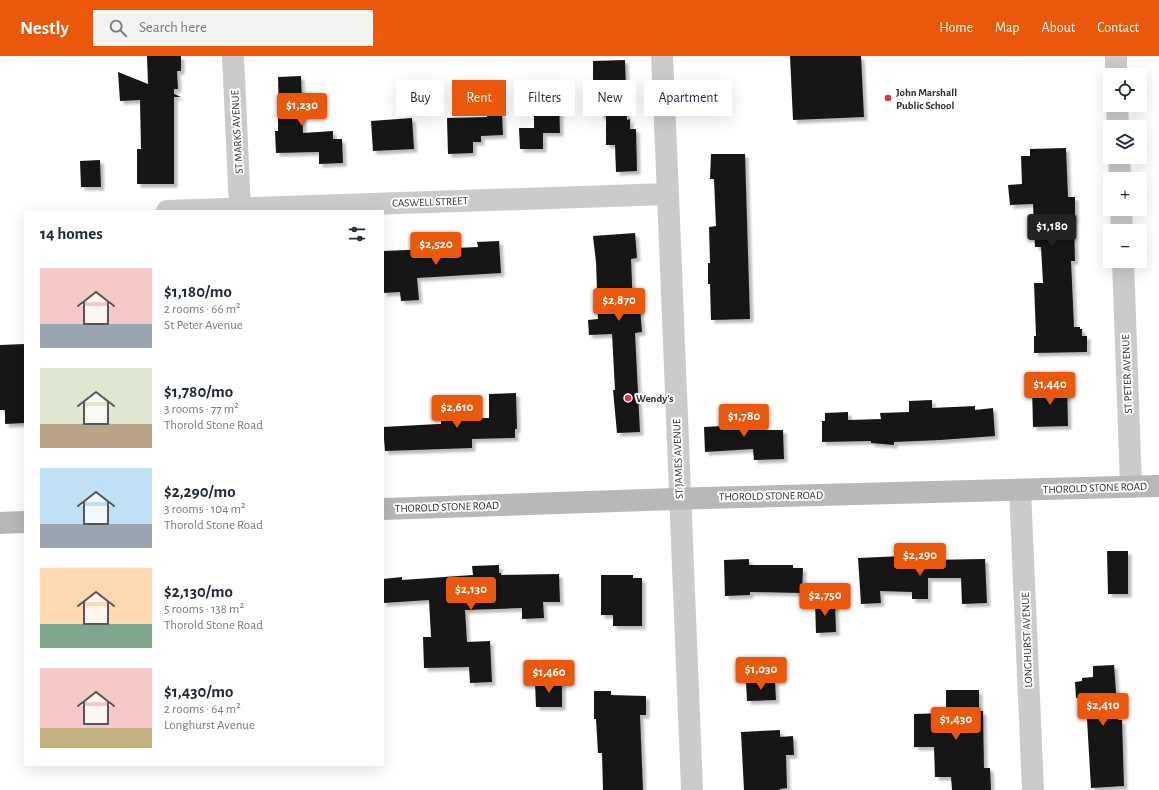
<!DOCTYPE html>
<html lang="en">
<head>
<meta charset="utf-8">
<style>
	body { margin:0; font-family:"Alegreya Sans",sans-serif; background:#f2f2f3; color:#1f2937; height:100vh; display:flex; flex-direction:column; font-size:15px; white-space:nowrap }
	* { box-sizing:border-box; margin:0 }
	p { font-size:13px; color:#747a83 }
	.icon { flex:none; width:22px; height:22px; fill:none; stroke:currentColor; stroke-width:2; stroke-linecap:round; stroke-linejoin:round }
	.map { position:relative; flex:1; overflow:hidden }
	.details { position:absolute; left:24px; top:154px; width:360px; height:556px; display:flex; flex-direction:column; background:#fff; border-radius:0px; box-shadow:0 4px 16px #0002 }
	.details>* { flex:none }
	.top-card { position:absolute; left:396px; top:24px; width:380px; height:36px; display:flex; gap:8px }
	.fabs { position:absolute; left:1103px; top:12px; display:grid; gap:8px }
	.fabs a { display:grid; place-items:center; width:44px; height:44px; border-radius:0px; background:#fff; box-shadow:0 4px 16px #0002; font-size:20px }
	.price { position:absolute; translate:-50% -34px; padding:0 9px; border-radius:4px; background:#ea580c; color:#fff; font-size:13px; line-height:26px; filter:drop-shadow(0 1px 2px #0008) }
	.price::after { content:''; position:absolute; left:50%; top:24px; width:12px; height:9px; margin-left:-6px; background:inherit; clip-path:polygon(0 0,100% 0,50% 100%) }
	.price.current { background:#222; color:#fff }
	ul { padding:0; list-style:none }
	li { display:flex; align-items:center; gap:12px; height:100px; padding:0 16px }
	li span { display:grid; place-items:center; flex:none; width:112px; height:80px; border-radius:0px; color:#555 }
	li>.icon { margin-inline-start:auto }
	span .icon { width:48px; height:48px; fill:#fffc; stroke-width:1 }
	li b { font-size:17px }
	h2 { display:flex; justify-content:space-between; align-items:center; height:48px; padding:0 16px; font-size:17px }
	.chip { padding:0 14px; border-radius:0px; background:#fff; box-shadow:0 4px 16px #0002; font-size:14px; line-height:36px }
	.chip.current { background:#ea580c; color:#fff }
	header { display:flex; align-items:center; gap:24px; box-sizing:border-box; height:56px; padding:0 20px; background:#ea580c; color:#fff }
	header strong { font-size:19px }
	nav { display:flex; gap:22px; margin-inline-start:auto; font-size:14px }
	.search { width:280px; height:36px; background:#f2f2f3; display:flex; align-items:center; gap:10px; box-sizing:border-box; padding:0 14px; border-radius:0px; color:#747a83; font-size:15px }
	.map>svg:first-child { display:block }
</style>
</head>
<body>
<header>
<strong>Nestly</strong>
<div class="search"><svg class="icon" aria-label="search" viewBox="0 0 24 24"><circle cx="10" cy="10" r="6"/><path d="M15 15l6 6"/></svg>Search here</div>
<nav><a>Home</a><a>Map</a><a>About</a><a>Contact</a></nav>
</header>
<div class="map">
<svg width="1159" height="734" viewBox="0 0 1159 734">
	<defs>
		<filter id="shadow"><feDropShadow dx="3.5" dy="3.5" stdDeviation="1" flood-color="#0004"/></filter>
	</defs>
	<rect width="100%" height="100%" fill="#fff"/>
	<!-- building -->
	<path fill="#151515" filter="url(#shadow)" d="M147,0H181V15H177L178,33H174V38L181,41H174V128H137V93H141L140,44L120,45L118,16L148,28Z
		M790,0H861L864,61L793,64Z
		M625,4L627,64L630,63V73H636L637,115L616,116L615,89H606V60H600L599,29H593V5Z
		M301,20L303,77L333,75V83H342L343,107L319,108V96L276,97L275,75H278V58H279L278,21Z
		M559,42L560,77H543V93H520L519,72H534V43Z
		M502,57L503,79L481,80V86H473V97L448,98L447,62L487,61V58Z
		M412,62L414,93L373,95L371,65Z
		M1066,92L1068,141H1075V165H1074L1075,205H1071L1074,271H1080V273H1082V280H1087V296L1034,297V280H1036L1034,227H1043L1041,191H1035L1033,148L1010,149L1008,129L1022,128L1021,100H1030V93Z
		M711,98H745L750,263L711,264L710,228H708V207H710L709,171L716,170L714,123H710Z
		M100,104L101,131H81L80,105Z
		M635,177L637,202L631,203L633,252H640L642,276L635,277L640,376L617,377L613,334H615L612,278L589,279L588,264L598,263L596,206L593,180Z
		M499,185L501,217L417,222L419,244L401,245L400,236L383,237V195L478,191L477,186Z
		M25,288V367L5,368V354H0V289Z
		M1067,329L1068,370L1033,371L1032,330Z
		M516,337L517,373H515V382L472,383V392L385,395L383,371L438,368H441V363L444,362H489V338Z
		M932,344V352L975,350V354L993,352L995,380L940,384L894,386V389L871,387V385L822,386V365H825V357L848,356V364L881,363L880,357L909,356V345Z
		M738,350L739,374H783L784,403L754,404L753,393L705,396L704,371L723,370L722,351Z
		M1107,495H1128V538H1108Z
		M903,499L926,500V504L985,503L987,547L962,548L961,522H928V543H912V536L880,535L881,547L861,548L858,502L903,500Z
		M749,503V509H793V512H803L802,537L750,536V539L725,540L724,504Z
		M499,509V517H501V519L559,518L560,546H543L544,562L522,563V552L465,554L467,586L490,585L492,626L470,627L469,611L424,612L423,581H431L429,544L383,547V523L402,521V524L473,519L472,510Z
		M601,519H633V522H642V570H613V559H601Z
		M815,545H835L836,576L816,577Z
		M1114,609L1118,664H1122L1124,730L1091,732L1086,646H1083V641L1076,642L1075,626L1082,625V622L1093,621V610Z
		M775,625L776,644L747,645L746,626Z
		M535,626H562V651H536Z
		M946,634H979V655H983L984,712H990L991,734H952L951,721H935L934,691H914V658L946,657Z
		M594,635H611V639L646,640V659H640L643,734H603L602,697H598L596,663H594Z
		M780,674V681L793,680L794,699H786L787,732L780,733V734H744L741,676Z"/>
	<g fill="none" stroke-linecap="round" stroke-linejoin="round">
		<!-- minor -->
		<path stroke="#cbcbcb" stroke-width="22" d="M233,0L240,152
			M662,0L668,138L692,734
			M1116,0V19
			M1117,49L1118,71
			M1119,101L1120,123
			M1121,153L1122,175
			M167,155L668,138
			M1123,205L1131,431
			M1020,434L1033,734"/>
		<!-- secondary -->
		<path stroke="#b8b8b8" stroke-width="22" d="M383,453L704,442L1159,430
			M0,467L25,466"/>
	</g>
	<!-- markers -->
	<g fill="#e62f43" stroke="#fff" stroke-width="1.5">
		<circle cx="888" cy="42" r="4"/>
		<circle cx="628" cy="342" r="4"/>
	</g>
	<g text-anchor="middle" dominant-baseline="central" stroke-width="4" stroke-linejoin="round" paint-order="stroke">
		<!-- poi labels -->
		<g font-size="11" font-weight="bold" fill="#2e2e2e" stroke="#fff" text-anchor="start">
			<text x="896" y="36">John Marshall<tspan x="896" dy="13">Public School</tspan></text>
			<text x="636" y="342">Wendy's</text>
		</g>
		<!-- street labels -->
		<g font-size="11" fill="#2e2e2e" stroke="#fff">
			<text transform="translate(237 76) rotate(-93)">ST MARKS AVENUE</text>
			<text transform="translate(430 146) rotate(-2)">CASWELL STREET</text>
			<text transform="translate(1127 318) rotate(-92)">ST PETER AVENUE</text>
			<text transform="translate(678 403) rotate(-92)">ST JAMES AVENUE</text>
			<text transform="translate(1095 432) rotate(-2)">THOROLD STONE ROAD</text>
			<text transform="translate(771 440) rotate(-1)">THOROLD STONE ROAD</text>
			<text transform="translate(447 451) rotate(-2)">THOROLD STONE ROAD</text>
			<text transform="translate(1027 584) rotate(-92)">LONGHURST AVENUE</text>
		</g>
	</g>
</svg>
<div class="fabs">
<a><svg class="icon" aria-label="locate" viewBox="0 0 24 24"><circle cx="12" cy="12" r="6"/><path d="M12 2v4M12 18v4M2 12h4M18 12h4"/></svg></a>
<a><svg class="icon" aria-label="layers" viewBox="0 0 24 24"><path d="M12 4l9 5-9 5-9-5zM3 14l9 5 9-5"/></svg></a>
<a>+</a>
<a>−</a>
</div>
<b class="price" style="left:302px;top:71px">$1,230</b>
<b class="price current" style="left:1052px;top:192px">$1,180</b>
<b class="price" style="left:436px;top:210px">$2,520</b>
<b class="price" style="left:619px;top:266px">$2,870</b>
<b class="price" style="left:1050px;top:350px">$1,440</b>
<b class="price" style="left:457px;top:373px">$2,610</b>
<b class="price" style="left:744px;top:382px">$1,780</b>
<b class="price" style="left:920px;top:521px">$2,290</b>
<b class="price" style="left:471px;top:555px">$2,130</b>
<b class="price" style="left:825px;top:561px">$2,750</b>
<b class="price" style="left:761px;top:635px">$1,030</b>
<b class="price" style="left:549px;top:638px">$1,460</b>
<b class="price" style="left:1103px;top:671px">$2,410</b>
<b class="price" style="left:956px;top:685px">$1,430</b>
<div class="top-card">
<a class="chip">Buy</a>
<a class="chip current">Rent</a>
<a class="chip">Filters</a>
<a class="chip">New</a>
<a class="chip">Apartment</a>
</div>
<section class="details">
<h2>14 homes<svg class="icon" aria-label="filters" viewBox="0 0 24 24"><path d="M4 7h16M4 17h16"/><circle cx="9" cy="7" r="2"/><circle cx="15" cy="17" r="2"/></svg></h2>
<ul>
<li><span style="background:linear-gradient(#f6c9c9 70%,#9aa5b1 0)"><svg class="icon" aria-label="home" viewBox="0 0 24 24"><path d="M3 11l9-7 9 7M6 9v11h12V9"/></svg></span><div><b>$1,180/mo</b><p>2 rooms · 66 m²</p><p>St Peter Avenue</p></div></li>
<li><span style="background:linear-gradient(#dfe7d0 70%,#b9a48a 0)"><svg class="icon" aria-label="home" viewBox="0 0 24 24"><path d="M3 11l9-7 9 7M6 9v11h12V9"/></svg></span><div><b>$1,780/mo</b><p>3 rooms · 77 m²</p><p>Thorold Stone Road</p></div></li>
<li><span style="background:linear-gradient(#bfe0f5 70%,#9aa5b1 0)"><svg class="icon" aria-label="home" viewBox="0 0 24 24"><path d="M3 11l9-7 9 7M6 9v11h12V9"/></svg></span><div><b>$2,290/mo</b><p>3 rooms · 104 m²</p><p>Thorold Stone Road</p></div></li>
<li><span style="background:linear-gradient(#ffd9b3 70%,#7fa58c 0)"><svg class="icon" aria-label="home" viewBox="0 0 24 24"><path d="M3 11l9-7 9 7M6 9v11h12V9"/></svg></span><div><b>$2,130/mo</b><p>5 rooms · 138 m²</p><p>Thorold Stone Road</p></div></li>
<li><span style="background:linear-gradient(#f6c9c9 75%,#c2b280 0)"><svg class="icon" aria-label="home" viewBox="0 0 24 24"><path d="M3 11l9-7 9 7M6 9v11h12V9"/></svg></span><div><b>$1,430/mo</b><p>2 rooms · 64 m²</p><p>Longhurst Avenue</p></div></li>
</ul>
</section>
</div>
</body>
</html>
